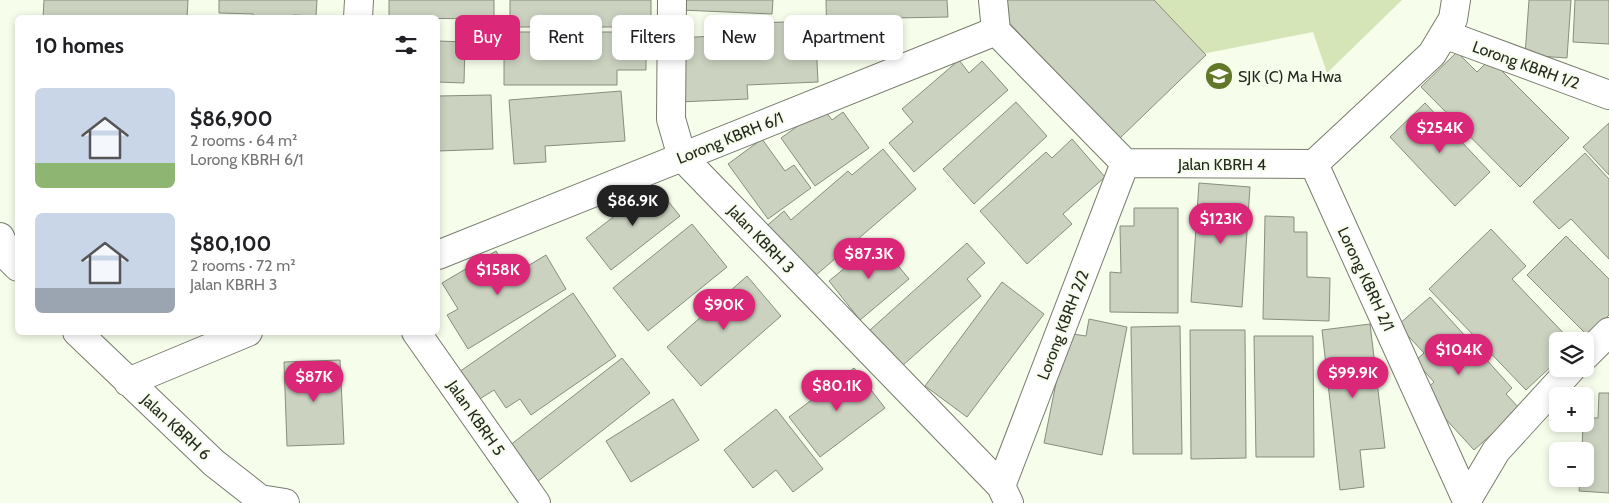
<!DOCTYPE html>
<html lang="en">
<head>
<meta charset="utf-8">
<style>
	body { margin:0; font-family:Cabin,sans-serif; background:#f2f2f2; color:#202124; height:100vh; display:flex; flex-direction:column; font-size:19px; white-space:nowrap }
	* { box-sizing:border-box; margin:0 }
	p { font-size:16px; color:#757577 }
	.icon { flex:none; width:28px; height:28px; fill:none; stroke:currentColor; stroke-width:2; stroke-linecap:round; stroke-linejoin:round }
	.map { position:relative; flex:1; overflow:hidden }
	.side { position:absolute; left:15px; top:15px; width:425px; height:320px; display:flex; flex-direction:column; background:#fff; border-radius:8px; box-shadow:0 2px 8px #0003 }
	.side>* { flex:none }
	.top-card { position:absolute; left:455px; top:15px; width:475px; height:45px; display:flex; gap:10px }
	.tools { position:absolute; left:1549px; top:332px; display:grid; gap:10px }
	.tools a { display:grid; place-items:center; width:45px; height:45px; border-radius:8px; background:#fff; box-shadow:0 2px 8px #0003; font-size:25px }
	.price { position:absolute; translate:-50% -42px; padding:0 11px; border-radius:18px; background:#db2777; color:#fff; font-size:16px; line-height:32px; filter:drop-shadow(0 1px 2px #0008) }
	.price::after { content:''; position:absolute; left:50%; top:30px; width:15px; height:11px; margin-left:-8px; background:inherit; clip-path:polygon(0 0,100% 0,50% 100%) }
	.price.on { background:#222; color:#fff }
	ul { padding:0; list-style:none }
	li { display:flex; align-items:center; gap:15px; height:125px; padding:0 20px }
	li span { display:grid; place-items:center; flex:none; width:140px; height:100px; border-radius:8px; color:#555 }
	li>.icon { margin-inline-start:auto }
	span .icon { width:60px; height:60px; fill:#fffc; stroke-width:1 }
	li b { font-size:21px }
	h2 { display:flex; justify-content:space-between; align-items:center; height:60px; padding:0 20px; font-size:21px }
	.chip { padding:0 18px; border-radius:8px; background:#fff; box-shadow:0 2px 8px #0003; font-size:18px; line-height:45px }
	.chip.on { background:#db2777; color:#fff }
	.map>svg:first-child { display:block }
</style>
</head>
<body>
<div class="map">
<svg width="1609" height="503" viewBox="0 0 1609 503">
	<rect width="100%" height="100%" fill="#f6fdeb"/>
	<!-- green -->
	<path fill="#d5e5b7" d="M1143,0H1402L1327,73L1313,32L1192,56Z"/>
	<!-- building -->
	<path fill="#cbd2c0" stroke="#888e7d" d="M44,0H188L187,18H43Z
		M219,0H317L316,16L293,15V18H253V14L219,13Z
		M389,0H494V19L389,18Z
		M510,0H651V27H510Z
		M682,0H773L772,14L681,10Z
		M826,0H947L948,17L895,18V33L861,34L862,49H827Z
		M1007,0H1154L1206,55L1119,139L997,10Z
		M1529,0H1571L1567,58L1525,55Z
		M1575,0H1609V44L1573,42Z
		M815,21L818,82L747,85L748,99L679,102L676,38L755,34V23Z
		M504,32H646V70H617V85H504Z
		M438,41L465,42L464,83L438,82Z
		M1457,52L1477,72L1490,59L1569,138L1520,187L1421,87Z
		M959,60L969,73L982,61L1008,90L914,172L889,143L913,122L902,109Z
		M621,91L625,141L545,146L546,162L514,164L509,100Z
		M491,95L493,149L438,151V96Z
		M1016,102L1047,136L974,204L943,169Z
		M1425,103L1490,172L1455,206L1390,137Z
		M823,108L832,120L843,112L869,148L815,186L781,138Z
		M1609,123V175L1583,147Z
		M762,139L785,171L794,165L811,188L768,219L728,164Z
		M1072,139L1105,177L1063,214L1072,224L1027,264L980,211L1046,152L1052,158Z
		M883,149L916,189L808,282L763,229L784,211L791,220L848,171L852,175Z
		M1585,153L1609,179V259L1571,219L1559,229L1533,202Z
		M1199,183L1250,187L1242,307L1191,302Z
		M655,185L680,216L611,270L586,238Z
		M1134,208H1178V313L1110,312V272L1121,273L1120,226H1134Z
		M1265,216L1294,217V232H1307V277L1330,278L1329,321L1263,319Z
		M692,224L727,267L648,331L613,288Z
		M1491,229L1526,266L1512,279L1571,341H1558V360L1526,390L1429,289Z
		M1566,236L1609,279V315L1588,336L1527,275Z
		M878,241L909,279L860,320L829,281Z
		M967,243L985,263L967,279L981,296L902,366L870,330Z
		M496,251L511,276L546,255L566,289L468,349L447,315L458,309L442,283Z
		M747,276L781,316L701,386L667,347Z
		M1002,282L1044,314L967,417L925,386Z
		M573,293L616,356L531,415L520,399L506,408L494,390L478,400L459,372Z
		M1430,297L1512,388L1506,394L1520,409L1474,450L1422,393L1434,382L1415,361L1424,353L1398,325Z
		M1089,319L1127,327L1102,455L1044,443L1066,333L1086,336Z
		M1370,324L1385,448L1360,450L1364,487L1340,490L1322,330Z
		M1180,326L1182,454H1133L1131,327Z
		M1190,330H1245L1246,458L1191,459Z
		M1254,336H1313L1314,457H1256Z
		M622,358L650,393L537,482L509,446Z
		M340,360L344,444L287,446L284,362Z
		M854,368L885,408L820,457L789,417Z
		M1599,393H1609V493L1579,491L1580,479H1585V451H1582L1583,424H1585V418H1598Z
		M673,399L699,440L631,482L606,441Z
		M776,409L823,469L793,492L776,470L753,488L724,450Z"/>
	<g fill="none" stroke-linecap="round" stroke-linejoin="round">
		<defs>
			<path id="street" d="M672,0L671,119L682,157L1001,486L1009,503
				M993,0L996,31L1125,163L1314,164L1432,54L1453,19L1456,0
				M358,18L359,0
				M1444,34L1609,95
				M1314,164L1468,503
				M0,237L10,259L18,267
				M438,255L996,31
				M77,332L214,463L260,499L285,503
				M416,332L536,503
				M1585,356L1609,332
				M128,382L248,332
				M1001,486L1125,163
				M1467,500L1496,451L1571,369"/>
		</defs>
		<!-- street casing -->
		<use href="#street" stroke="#777c6d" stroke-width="30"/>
		<!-- street -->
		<use href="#street" stroke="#fff" stroke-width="28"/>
	</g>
	<!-- icons -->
	<defs>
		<symbol id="school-disc" viewBox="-11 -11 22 22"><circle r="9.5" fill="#627829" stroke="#f6fdeb"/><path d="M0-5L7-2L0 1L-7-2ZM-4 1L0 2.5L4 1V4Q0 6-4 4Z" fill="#fff"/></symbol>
	</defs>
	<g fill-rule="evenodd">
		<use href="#school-disc" x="1203" y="60" width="32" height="32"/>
	</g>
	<g text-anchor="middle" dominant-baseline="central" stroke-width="4" stroke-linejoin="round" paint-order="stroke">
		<!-- street labels -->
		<g font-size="16" fill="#262922" stroke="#f6fdeb">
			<text transform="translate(1526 65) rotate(20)">Lorong KBRH 1/2</text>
			<text transform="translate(730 138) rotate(-22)">Lorong KBRH 6/1</text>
			<text x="1222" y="164">Jalan KBRH 4</text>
			<text transform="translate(761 239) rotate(46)">Jalan KBRH 3</text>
			<text transform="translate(1366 279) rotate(65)">Lorong KBRH 2/1</text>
			<text transform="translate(1063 325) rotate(-69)">Lorong KBRH 2/2</text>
			<text transform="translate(476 418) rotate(55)">Jalan KBRH 5</text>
			<text transform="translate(176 427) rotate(43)">Jalan KBRH 6</text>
		</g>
		<!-- poi labels -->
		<g font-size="16" fill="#262922" stroke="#f6fdeb" text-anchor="start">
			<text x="1238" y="76">SJK (C) Ma Hwa</text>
		</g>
	</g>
</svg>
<div class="tools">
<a><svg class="icon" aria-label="layers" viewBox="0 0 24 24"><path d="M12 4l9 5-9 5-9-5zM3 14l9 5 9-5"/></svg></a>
<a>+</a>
<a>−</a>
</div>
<b class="price" style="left:1440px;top:154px">$254K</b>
<b class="price on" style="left:633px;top:227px">$86.9K</b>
<b class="price" style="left:1221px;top:245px">$123K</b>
<b class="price" style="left:869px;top:280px">$87.3K</b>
<b class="price" style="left:498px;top:296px">$158K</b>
<b class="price" style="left:724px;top:331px">$90K</b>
<b class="price" style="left:1459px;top:376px">$104K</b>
<b class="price" style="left:1353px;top:399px">$99.9K</b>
<b class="price" style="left:314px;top:403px">$87K</b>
<b class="price" style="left:837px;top:412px">$80.1K</b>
<div class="top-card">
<a class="chip on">Buy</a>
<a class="chip">Rent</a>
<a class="chip">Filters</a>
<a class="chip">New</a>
<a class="chip">Apartment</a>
</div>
<section class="side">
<h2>10 homes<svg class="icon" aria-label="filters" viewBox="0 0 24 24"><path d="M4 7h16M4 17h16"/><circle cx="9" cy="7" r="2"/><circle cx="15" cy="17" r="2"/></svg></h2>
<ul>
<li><span style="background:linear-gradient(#c9d6e8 75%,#8fb573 0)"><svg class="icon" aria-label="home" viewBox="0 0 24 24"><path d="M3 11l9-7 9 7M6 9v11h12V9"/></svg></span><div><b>$86,900</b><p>2 rooms · 64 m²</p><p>Lorong KBRH 6/1</p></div></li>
<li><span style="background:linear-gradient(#c9d6e8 75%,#9aa5b1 0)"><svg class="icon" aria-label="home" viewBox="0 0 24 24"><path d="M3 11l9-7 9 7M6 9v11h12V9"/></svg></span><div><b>$80,100</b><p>2 rooms · 72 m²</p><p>Jalan KBRH 3</p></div></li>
</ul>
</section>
</div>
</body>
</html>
